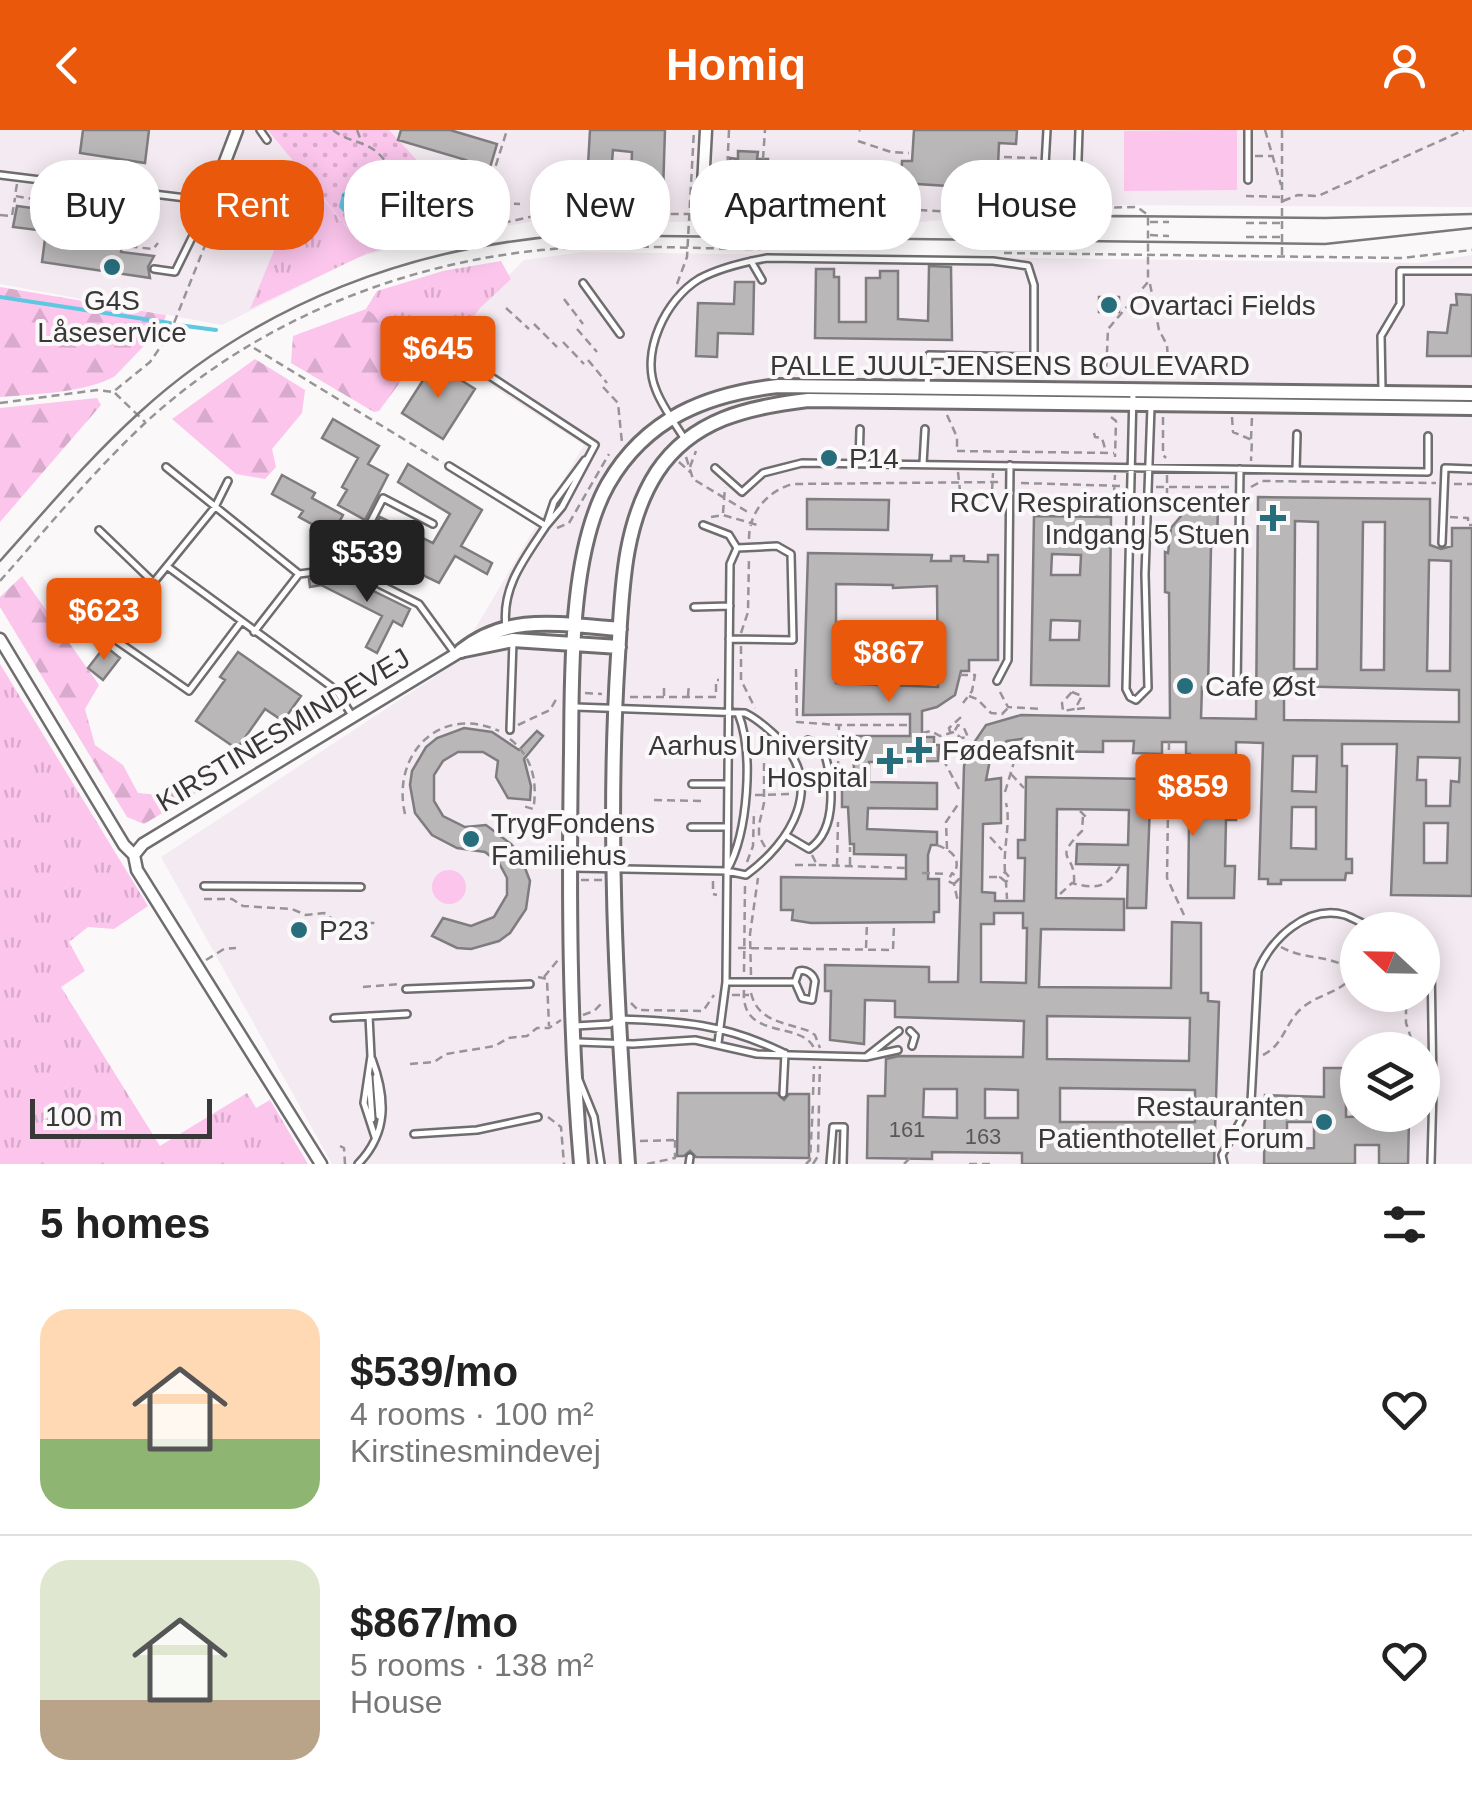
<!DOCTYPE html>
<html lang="en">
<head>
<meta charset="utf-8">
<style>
	body { margin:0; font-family:Helvetica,sans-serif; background:#f6f6f6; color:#222; height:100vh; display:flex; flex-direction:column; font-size:38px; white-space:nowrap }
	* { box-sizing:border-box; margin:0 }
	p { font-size:32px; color:#767676 }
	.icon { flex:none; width:55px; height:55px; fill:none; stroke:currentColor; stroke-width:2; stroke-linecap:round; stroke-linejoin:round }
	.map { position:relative; height:1034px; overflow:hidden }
	.side { display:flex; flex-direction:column; background:#fff; flex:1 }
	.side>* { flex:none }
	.hud { position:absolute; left:30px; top:30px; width:1412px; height:90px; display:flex; gap:20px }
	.needle { width:65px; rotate:292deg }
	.fabs { position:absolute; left:1340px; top:782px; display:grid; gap:20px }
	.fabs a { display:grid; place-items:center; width:100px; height:100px; border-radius:50%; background:#fff; box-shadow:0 5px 25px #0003; font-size:50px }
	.scale { position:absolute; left:30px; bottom:25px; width:182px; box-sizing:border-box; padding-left:10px; border:5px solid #393839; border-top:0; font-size:28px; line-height:35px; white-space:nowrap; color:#393839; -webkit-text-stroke:8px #fbf8fa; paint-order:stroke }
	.price { position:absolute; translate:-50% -85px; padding:0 22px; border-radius:10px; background:#ea580c; color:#fff; font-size:32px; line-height:65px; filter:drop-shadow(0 2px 5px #0008) }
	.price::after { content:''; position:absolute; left:50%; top:60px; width:30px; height:22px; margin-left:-15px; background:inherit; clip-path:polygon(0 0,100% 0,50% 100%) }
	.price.on { background:#222; color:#fff }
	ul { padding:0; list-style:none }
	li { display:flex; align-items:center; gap:30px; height:250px; padding:0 40px }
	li+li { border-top:2px solid #e0e0e0 }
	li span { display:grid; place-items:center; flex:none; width:280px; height:200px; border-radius:30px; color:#555 }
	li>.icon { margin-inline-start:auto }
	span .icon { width:120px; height:120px; fill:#fffc; stroke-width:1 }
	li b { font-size:42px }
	h2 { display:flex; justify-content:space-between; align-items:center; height:120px; padding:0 40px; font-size:42px }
	.chip { padding:0 35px; border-radius:40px; background:#fff; box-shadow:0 5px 25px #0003; font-size:35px; line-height:90px }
	.chip.on { background:#ea580c; color:#fff }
	header { display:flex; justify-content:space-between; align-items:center; height:130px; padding:0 40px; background:#ea580c; color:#fff; font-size:45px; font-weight:600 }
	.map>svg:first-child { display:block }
</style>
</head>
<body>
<header><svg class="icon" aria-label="back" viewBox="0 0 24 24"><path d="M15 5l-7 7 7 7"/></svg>Homiq<svg class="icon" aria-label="person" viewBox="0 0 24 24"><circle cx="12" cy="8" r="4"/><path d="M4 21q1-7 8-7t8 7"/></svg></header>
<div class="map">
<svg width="1472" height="1034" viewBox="0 0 1472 1034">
	<defs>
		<pattern id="grass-tufts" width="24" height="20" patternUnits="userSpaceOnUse" patternTransform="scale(2.5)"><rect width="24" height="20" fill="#fbc5ec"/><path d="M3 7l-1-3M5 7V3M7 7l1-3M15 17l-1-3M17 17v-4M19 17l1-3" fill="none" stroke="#d8aacb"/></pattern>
		<pattern id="forest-firs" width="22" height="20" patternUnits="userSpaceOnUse" patternTransform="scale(2.5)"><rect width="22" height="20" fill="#fbc5ec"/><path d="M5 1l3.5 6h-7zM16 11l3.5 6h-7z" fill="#d8aacb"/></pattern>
		<pattern id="park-dots" width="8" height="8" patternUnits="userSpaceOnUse" patternTransform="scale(2.5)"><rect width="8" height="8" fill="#fbc5ec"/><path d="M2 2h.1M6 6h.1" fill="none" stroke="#d8aacb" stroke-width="1.8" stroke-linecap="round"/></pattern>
		<pattern id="water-waves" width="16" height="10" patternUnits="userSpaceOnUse" patternTransform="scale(2.5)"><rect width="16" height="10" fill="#5fc8e1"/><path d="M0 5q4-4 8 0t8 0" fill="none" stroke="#4fa3b7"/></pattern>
	</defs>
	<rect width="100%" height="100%" fill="#fbf8fa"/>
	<!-- built -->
	<path fill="#f4eaf1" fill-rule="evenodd" d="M0,0H1472V77L1094,75L922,92H531L443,105L359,127L222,195L0,154Z
		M583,122L1419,133L1472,125V1034H332L161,727L454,534L584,315L443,225L479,175L524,130ZM1358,800H1422V865H1358ZM1358,920H1422V985H1358Z"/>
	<!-- grass -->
	<path fill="url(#grass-tufts)" d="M307,29L318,63L368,123L250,179L303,50Z
		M501,131L511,149L480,178L444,227L425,218L366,179L377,161L443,141Z
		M0,534L148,776L114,799L88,797L69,812L85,841L61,857L160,1016L247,963L256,978L270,970L308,1034H0Z"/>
	<!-- forest -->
	<path fill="url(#forest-firs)" d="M0,157L166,185L163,196L115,246C86,263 34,264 0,267Z
		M366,179L425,218L379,281L374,282L291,233L293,206Z
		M255,229L305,260L302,283L272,319L276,337L265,349L236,344L172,289Z
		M97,268L101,275L0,392V278Z
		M22,446L99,555L85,579L95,615L123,635L138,663L160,665L205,639L218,650L144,694L127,687L0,477V467Z"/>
	<!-- park -->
	<path fill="url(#park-dots)" d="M268,0H389L451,67L475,72L474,76L481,77L478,98L441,104L368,123Z"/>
	<!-- garden -->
	<path fill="#fbc5ec" d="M1237,0V60L1124,61V1Z
		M432 757a17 17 0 1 1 34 0a17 17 0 1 1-34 0Z"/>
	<!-- water -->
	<path fill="url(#water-waves)" d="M350,57L365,61L384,77L385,102L376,110H369L339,77L342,64Z"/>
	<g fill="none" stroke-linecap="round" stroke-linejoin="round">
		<!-- stream -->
		<path stroke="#5fc8e1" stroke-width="4" d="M0,167L170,193
			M178,195L216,200"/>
	</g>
	<!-- building -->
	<path fill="#bab7b9" stroke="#7e7c7e" stroke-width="2.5" fill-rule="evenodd" d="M83,0H149L145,33L80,23Z
		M401,0H450L497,14L480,71L456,64L466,30L398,10Z
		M590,0H665L663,62L630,60V56L611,54L610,72L586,71ZM613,20L632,22L631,45L611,44Z
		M914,0H1017L1016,14L999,13L998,36L1013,37L1012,60L901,53L902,31H912Z
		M738,21L758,22L757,29H768L766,85L714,82L715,69L728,70L730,28L738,29Z
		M17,76L125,90L121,122L154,126L148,137L150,148L42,132L46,101L13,97Z
		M929,136L951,137L952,210L815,208L816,139H834V147H839V192H866V148H880V141H898V189L928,191Z
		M735,152H754L753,204L718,203L717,227L696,226L698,173L734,174Z
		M1456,164L1472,165V226H1427L1428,202L1447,203L1451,175H1457Z
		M1099,167H1119V182H1099Z
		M434,233L475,259L443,309L402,283Z
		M333,289L379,316L368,334L388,345L365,390L338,375L347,360L342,357L358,328L322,308Z
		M408,334L482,380L461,416L492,433L487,444L455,426L439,453L387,428L384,434L362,422L380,387L433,413L450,384L398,352Z
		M282,345L315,363L312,368L343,385L332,405L299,387L303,381L272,364Z
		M1258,367L1430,369V415L1441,419L1452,416V398H1472V766L1391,765L1397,614H1342V636H1347L1346,729H1352V743H1346L1345,750H1281V754H1268V749H1259L1263,613L1236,612V690H1226L1225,736H1235L1234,768H1188L1190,624H1186V612H1162V624L1133,623L1134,611H1103V622L1029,621V608L1007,611L991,625L986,650L1001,648V693L983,694L982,762L995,763V771H1024L1025,728H1018V710H1025L1026,647L1151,649L1146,778H1127L1128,735L1076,734L1077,714L1128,715L1129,680L1057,679L1056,768L1124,769V800L1041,799L1039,857L1171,858L1172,792L1201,793V863H1208V871L1219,872L1214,1034H1022V1023L932,1022V1029L867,1028L868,966H885L886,929L899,926L1023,927L1024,891L895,887V871L865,870L864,914L830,910L831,861H825V835L929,837V852H958L964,636L969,620L986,595L1021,585L1170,588L1169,463L1165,462V422L1168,423L1171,398L1186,380L1189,383L1218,375L1217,416L1211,417L1208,557H1202L1201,588L1256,589ZM1295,391L1318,392L1317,539H1294ZM1363,392H1385L1384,540H1361ZM1429,430L1451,431L1450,541H1427ZM1284,556L1459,560V592L1284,590ZM1293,626H1317L1316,662L1292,661ZM1418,627L1460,628L1459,652L1451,651L1450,676H1426V650H1417ZM1292,677H1316V719L1291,718ZM1424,693H1448L1447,733H1424ZM994,783H1023V798H1027L1026,853L981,852V794H994ZM1047,886L1190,888L1189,931L1047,929ZM1060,958L1195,960V992H1060ZM924,959H957V988L923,987ZM985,959L1018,960V988H985Z
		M807,369L889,370L888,400L807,399Z
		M1034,386L1111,387L1109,556L1031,555ZM1052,424L1081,425L1080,445H1051ZM1051,490L1080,491L1079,510H1050Z
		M808,423L932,425L931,431H951V426H964V431L988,432V425H998V530H969V541H961L955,565L937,577L922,581V607H934V615H939L938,631L869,632V652L937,653V679L868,678L867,699L937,702V715H931L928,725V749H939V782H934V792L811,793L792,790L793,780H781V747L906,749V725L854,724V714H850L848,677H842V652L855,650L852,616H857V606H910V584L803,585ZM836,454L893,455V458L937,456L938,557L836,553Z
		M341,445L410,479L402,496L393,491L377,523L366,517L382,486L321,455L310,457L309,449Z
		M105,516L120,528L103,550L88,538Z
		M238,522L301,566L283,591L265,579L237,619L196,591L225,550L220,547Z
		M464,598L492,602L519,620L537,601L543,606L524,629L531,656L530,670L508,668L496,647L498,631L483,622H458L443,631L434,645V671L443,686L465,697L486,695L511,714L520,725L530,751L526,779L510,803L499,811L471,819L457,818L432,806L443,788L471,796L494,787L507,765V748L499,733L485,722L457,718L432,705L415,683L410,655L412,641L426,617L437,608Z
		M1324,938H1358V962H1346V987L1394,985V989H1409L1408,1034H1379V1015H1355V1034H1264L1265,965L1324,967ZM1287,992H1314V1018L1287,1019Z
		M678,963H777L784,970L789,964H809V1028L696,1027L690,1021L684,1026H677Z"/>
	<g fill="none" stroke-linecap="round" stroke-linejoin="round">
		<defs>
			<path id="service" d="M260,0L267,10
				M1047,0L1044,53L1051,59L1077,58L1079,0
				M1248,0V50
				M0,45L210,71L175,142L154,139
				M751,131L762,150
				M583,153L620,204
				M464,229L595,315L562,377L546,396
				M1382,259L1381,206L1400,174V141H1472
				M1133,262L1126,559L1130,567L1136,570L1148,558L1145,444L1151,277
				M684,308C674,292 662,276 656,260C640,222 666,169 699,149C719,138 745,132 767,128L993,131L1028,136L1034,155V227L929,225L927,255
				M859,334L860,299
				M923,334L925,299
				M449,336L546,396C525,428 501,457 506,497
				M166,337L299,444
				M715,338L742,362L763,343L802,333L1428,342V306
				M1296,340L1297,304
				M228,351L215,377L110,506L189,561L241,492
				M547,393L554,372L585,330
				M703,395L729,405L737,418
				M99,400L152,451
				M1442,413L1445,338L1472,339
				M168,437L336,560L351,584
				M347,438L383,368L433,394
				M694,477L730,476
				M254,502L299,444L347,438L419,474L454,522
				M729,509L793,510L791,424L777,416L737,418
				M997,551L1008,530L1010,335
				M1237,558L1240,339
				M510,600L513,511
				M692,654H728
				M691,697H727
				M787,706L809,719C839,699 833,646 822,616L808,610L790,622
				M574,738L727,741L746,745C791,712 827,655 777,607C767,598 758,589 745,583L575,577
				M727,740C748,703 754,622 738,583
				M204,756L361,757
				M1422,813L1431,832L1433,959L1431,1034
				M726,852H795L799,841C806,839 813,844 815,851L812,870L802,868L795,852
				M406,859L530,854
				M369,886L371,926L364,973L375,1007
				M334,888L407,884
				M575,896L610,894L619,889C682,891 724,894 782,922
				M910,901L915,906L912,916
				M577,912L633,914L695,910L757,924L866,927
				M718,913L726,852L730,434L737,418
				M898,920L866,927L899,901
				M369,946L372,989
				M376,947L379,986
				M579,950L594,987L601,1034
				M783,964L785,923
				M414,1004L477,1000L538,987
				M358,1034C389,1002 386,967 372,929
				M689,1034L690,1027
				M830,1034L833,997H844L843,1034
				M1224,1034L1222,1025L1251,972L1258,841C1270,810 1307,774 1345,785C1358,790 1367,797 1381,800"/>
			<path id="minor" d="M210,71L237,0
				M702,74L706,0
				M0,509L124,715L134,725L137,740L321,1034
				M134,725L143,714L461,521"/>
			<path id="tertiary" d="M464,520L513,510L619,517
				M461,521C509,482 563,495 620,499
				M581,1034C569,898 569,760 571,623C572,544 569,423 608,354C646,288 707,264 778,256L1472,264
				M628,1034C616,865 607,696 618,526C622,465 622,396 657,342C692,289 749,277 808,270L1472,278"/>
		</defs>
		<!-- service casing -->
		<use href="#service" stroke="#706d6f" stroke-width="10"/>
		<!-- minor casing -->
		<use href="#minor" stroke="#706d6f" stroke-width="15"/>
		<!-- tertiary casing -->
		<use href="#tertiary" stroke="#706d6f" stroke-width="18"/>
		<!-- path -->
		<path stroke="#969496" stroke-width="2.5" stroke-dasharray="8 5" stroke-linecap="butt" d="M333,0C347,12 367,11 380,25C397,43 417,83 442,93C477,106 521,85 557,83C601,82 645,84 689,84
			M357,0L362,13
			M729,0L725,86L766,88
			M1265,0L1281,55
			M1282,0V125
			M859,1L860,0
			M858,11L891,22L909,23
			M1255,26H1272
			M1004,27L1037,28
			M763,29L765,0
			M17,54L15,66L62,74L64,63
			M1082,66L1089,78L1137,77L1148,85V152L1108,199L1106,245
			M1246,66L1282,67
			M444,67L451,75L483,83
			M131,69L125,116L153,119L158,113
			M1283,71L1298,65L1318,66L1464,0
			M484,73L507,0
			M855,74L862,77L954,82L1017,74L1019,28
			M1019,74L1084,69
			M428,80L444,67L450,54
			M946,80L948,57
			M0,85L12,86L15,68
			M1150,92H1169
			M1246,93H1283
			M482,95L484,73L520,74
			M1150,105L1169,106
			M1246,107H1282
			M1004,123L1402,128L1472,120
			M677,154L687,127L694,0
			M1150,154L1159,200L1167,215L1169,247
			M564,169L583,194
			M506,178L529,199
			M534,194L557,217
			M577,199L597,222
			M563,212L584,234
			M254,218L443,333
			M1101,228H1111
			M588,230L607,253
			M603,257L618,273L622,313
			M115,263L145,292
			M0,273L97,260L113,262L150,232L170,203L228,58
			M947,285L957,307V319
			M1111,287L1116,291L1115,327
			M1163,287V325L1166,328
			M1232,287L1233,302L1252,310L1251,331
			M1094,303L1095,307L1102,308L1106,322
			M1251,309L1252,287
			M957,321L1114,323
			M686,327L693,349L751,384
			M679,332L690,342
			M690,337L696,321
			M958,342L960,361
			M1167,345V364
			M1021,353L1123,356
			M1454,354H1472
			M1156,357H1233
			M1251,357L1262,351L1436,353
			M992,361L993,343
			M1114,363L1115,345
			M723,383L725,357
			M711,387L723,385L761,396
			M1450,387L1468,388V395H1472
			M557,398L569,393L609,324
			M749,409C749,382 767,362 792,354L1003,352
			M0,451C47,398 92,343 144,294C252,194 395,135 541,120C613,113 688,119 761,119
			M741,503L748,482L749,427
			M741,516V550L755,578
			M796,539L797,592L838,595
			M960,545H975L972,561L963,573
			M1000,562L1008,577L1041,579
			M1072,562L1082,566L1075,579L1063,581L1062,573Z
			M585,563L602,564
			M664,566V554
			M688,566L689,554
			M969,566L977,569L991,583L1002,584L1008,578
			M630,567H716V550H719
			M1077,579L1086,578
			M518,595L550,580L558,566
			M922,603L931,601L940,606L954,602L961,608L968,607L964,598L958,595L954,602
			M510,609C531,626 537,648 534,674L533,679L523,676
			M1169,612L1167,748L1184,785
			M1000,620L1014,632
			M838,639L839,595H910
			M1011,644L1024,658
			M959,659L944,631L945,617L953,612L949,598L961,587
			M1005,662L1014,632L1039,628
			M755,665L792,664
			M654,670L706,671
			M1080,681L1087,688
			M405,684C391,624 440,574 499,601
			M990,707L1002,720
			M937,715C950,720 961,727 955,742
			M765,717L759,706V695L764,673V633L769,614
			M947,719L946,692L959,673
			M812,725L817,735L906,738
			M747,732L753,716L754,681
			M795,735H816
			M850,735V717
			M837,736L838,692
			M1005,742C1003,717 1011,693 1006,673
			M922,743L948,744
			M989,747H998
			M581,750H603
			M713,751V764L717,765
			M1006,752L1000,747L1005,742L1010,748L1006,752L1007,769
			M1074,753C1076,721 1051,732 1082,701L1083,686
			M954,754L959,749L952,743L948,751L954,754L958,772
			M1060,764L1072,753C1094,759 1108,759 1120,736
			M204,769H232L243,776L292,779L306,785L324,783L338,793H377
			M1281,817C1308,832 1332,822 1358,845
			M738,818L893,820L894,795
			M866,818L867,793
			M206,830L224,819L236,818
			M744,842L745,755
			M751,845L750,804L758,748
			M538,847L547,849L549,896
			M544,847L558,830
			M363,857L400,854
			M744,860C740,911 801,890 814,918
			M751,863C758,892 784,892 809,901L815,905L820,918
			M732,865H749
			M1400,865L1406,874V893L1415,920
			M631,873L638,880L703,881L714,865
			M583,885L594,881L604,871
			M1263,925C1284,915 1285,892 1303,877C1321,863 1341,863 1356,843
			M410,934L434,932L446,924L495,916L508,908L527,906L537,898H549L561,890
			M813,965L814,936
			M819,965L820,936
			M548,987L561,997L564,1034
			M640,1011L678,1010
			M340,1016L344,1018L345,1034
			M647,1034L675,1028V1010
			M806,1034L810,1030L813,973
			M813,1034L818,1026L819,974
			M904,1034L913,1025
			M969,1034H995"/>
		<!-- service -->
		<use href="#service" stroke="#fff" stroke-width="5"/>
		<!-- minor -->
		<use href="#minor" stroke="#fff" stroke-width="10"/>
		<!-- tertiary -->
		<use href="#tertiary" stroke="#fff" stroke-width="12"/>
		<!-- tram -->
		<path stroke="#7a797a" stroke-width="2.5" d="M982,97L1114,86L1325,88L1472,84
			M0,431C45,381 89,328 140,282C259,173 415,115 574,105L1325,114L1472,98"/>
	</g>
	<!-- markers -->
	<g fill="#286d7c" stroke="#fbf8fa" stroke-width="4">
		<circle cx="112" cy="137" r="10"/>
		<circle cx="1109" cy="175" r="10"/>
		<circle cx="829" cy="328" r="10"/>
		<path d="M1268 373h10v10h10v10h-10v10h-10v-10h-10v-10h10z"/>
		<circle cx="1185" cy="556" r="10"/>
		<path d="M914 605h10v10h10v10h-10v10h-10v-10h-10v-10h10z"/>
		<path d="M885 616h10v10h10v10h-10v10h-10v-10h-10v-10h10z"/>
		<circle cx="471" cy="709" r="10"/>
		<circle cx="299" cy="800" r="10"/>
		<circle cx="1324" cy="992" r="10"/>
	</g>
	<g text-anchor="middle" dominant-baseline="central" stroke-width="8" stroke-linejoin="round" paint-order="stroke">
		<!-- number labels -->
		<g font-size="22" fill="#595859">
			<text x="907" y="999">161</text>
			<text x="983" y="1006">163</text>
		</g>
		<!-- poi labels -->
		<g font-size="28" fill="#393839" stroke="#fbf8fa" text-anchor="start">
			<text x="112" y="170" text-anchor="middle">G4S<tspan x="112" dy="32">Låseservice</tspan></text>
			<text x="1129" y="175">Ovartaci Fields</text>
			<text x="849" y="328">P14</text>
			<text x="1250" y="372" text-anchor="end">RCV Respirationscenter<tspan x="1250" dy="32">Indgang 5 Stuen</tspan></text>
			<text x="1205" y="556">Cafe Øst</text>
			<text x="868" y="615" text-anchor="end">Aarhus University<tspan x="868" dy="32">Hospital</tspan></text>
			<text x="942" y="620">Fødeafsnit</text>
			<text x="491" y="693">TrygFondens<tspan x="491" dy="32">Familiehus</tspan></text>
			<text x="319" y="800">P23</text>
			<text x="1304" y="976" text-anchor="end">Restauranten<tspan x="1304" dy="32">Patienthotellet Forum</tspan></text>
		</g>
		<!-- street labels -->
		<g font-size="28" fill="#393839" stroke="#fbf8fa">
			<text x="1010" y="235">PALLE JUUL-JENSENS BOULEVARD</text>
			<text transform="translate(283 600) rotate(-31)">KIRSTINESMINDEVEJ</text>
		</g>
	</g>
</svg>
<div class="fabs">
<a><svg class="needle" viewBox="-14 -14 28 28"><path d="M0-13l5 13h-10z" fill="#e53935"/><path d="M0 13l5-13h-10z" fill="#767676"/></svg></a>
<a><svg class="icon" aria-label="layers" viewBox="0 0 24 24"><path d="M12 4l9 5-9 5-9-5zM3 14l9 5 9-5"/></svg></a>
</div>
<div class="scale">100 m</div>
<b class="price" style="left:438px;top:271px">$645</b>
<b class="price on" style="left:367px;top:475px">$539</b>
<b class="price" style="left:104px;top:533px">$623</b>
<b class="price" style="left:889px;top:575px">$867</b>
<b class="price" style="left:1193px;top:709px">$859</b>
<div class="hud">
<a class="chip">Buy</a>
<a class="chip on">Rent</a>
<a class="chip">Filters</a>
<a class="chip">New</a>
<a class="chip">Apartment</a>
<a class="chip">House</a>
</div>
</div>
<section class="side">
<h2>5 homes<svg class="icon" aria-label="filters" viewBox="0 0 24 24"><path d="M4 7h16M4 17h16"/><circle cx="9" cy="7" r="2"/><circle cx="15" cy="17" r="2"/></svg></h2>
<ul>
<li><span style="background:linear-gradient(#ffd9b3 65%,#8fb573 0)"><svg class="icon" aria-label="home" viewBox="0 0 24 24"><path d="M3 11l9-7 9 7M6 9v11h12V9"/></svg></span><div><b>$539/mo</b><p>4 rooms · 100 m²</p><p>Kirstinesmindevej</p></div><svg class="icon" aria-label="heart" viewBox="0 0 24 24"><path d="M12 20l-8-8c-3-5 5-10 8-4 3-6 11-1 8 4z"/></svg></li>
<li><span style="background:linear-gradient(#dfe7d0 70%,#b9a48a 0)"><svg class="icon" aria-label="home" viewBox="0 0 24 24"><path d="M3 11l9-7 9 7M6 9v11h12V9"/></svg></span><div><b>$867/mo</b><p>5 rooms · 138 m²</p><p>House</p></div><svg class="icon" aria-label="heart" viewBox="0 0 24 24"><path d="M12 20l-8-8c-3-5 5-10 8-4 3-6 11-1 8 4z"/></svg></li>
</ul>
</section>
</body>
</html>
